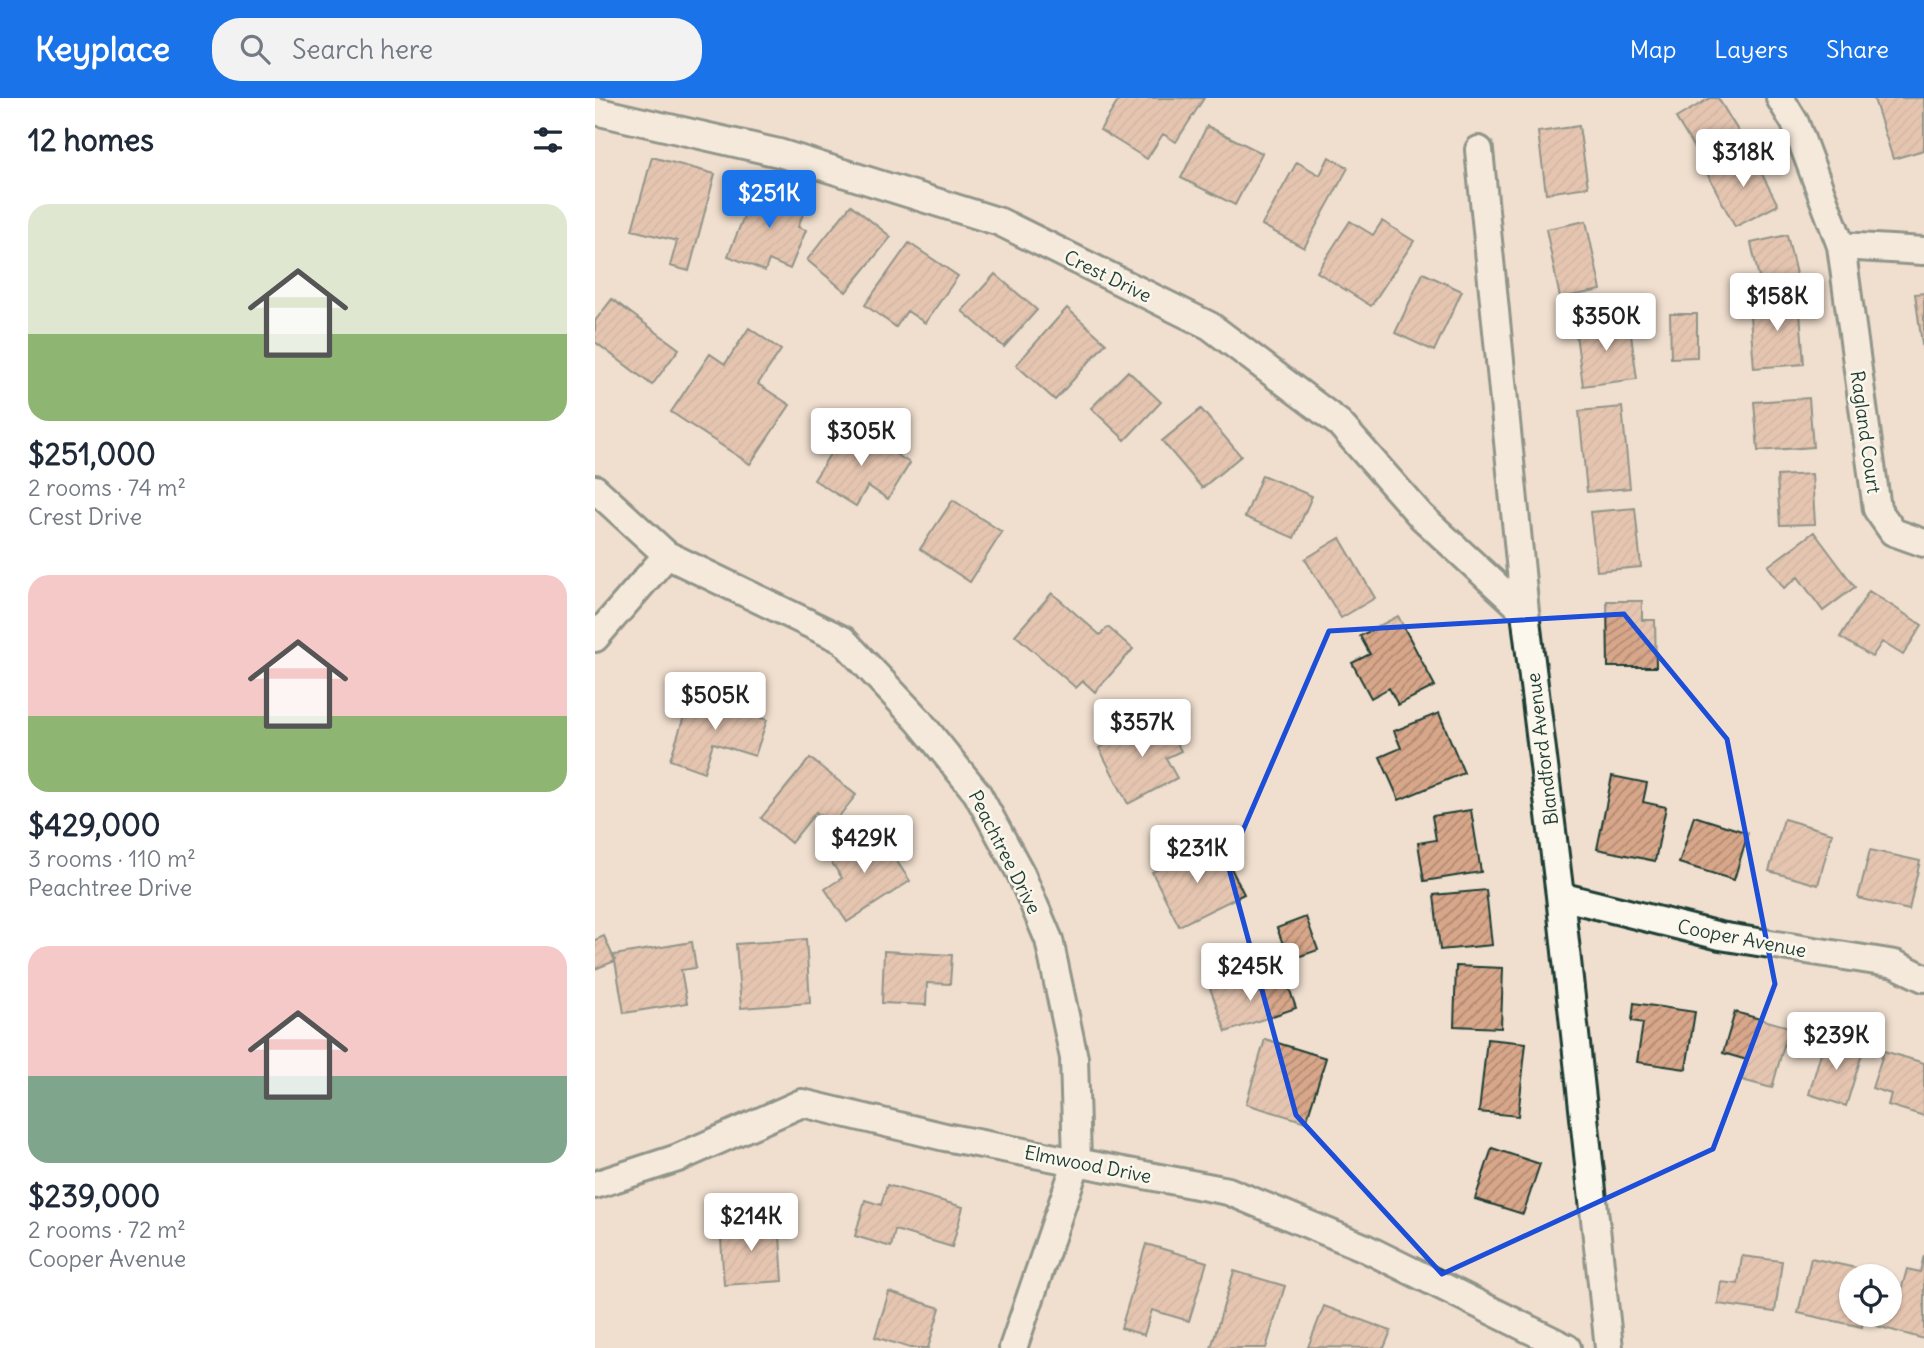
<!DOCTYPE html>
<html lang="en">
<head>
<meta charset="utf-8">
<style>
	body { margin:0; font-family:Delius,sans-serif; background:#f2f2f3; color:#1f2937; height:100vh; display:flex; flex-direction:column; font-size:26px; white-space:nowrap }
	* { box-sizing:border-box; margin:0 }
	p { font-size:23px; color:#747a83 }
	.icon { flex:none; width:38px; height:38px; fill:none; stroke:currentColor; stroke-width:2; stroke-linecap:round; stroke-linejoin:round }
	.map { position:relative; flex:1; overflow:hidden }
	.sheet { display:flex; flex-direction:column; background:#fff; width:595px }
	.sheet>* { flex:none }
	.fabs { position:absolute; left:1244px; top:1166px; display:grid; gap:14px }
	.fabs a { display:grid; place-items:center; width:63px; height:63px; border-radius:50%; background:#fff; box-shadow:0 2px 5px #0004; font-size:35px }
	.price { position:absolute; translate:-50% -60px; padding:0 16px; border-radius:7px; background:#fff; color:#222; font-size:23px; line-height:46px; filter:drop-shadow(0 2px 4px #0008) }
	.price::after { content:''; position:absolute; left:50%; top:42px; width:21px; height:16px; margin-left:-10px; background:inherit; clip-path:polygon(0 0,100% 0,50% 100%) }
	.price.current { background:#1a73e8; color:#fff }
	ul { padding:0; list-style:none }
	li { display:grid; align-content:center; gap:14px; height:371px; padding:0 28px }
	li span { display:grid; place-items:center; height:217px; border-radius:21px; color:#555 }
	li>.icon { margin-inline-start:auto }
	span .icon { width:126px; height:126px; fill:#fffc; stroke-width:1 }
	li b { font-size:30px }
	h2 { display:flex; justify-content:space-between; align-items:center; height:84px; padding:0 28px; font-size:30px }
	header { display:flex; align-items:center; gap:42px; box-sizing:border-box; height:98px; padding:0 35px; background:#1a73e8; color:#fff }
	header strong { font-size:33px }
	nav { display:flex; gap:38px; margin-inline-start:auto; font-size:24px }
	.search { width:490px; height:63px; background:#f2f2f3; display:flex; align-items:center; gap:18px; box-sizing:border-box; padding:0 24px; border-radius:28px; color:#747a83; font-size:26px }
	main { display:flex; flex:1; min-height:0 }
	.map>svg:first-child { display:block }
</style>
</head>
<body>
<header>
<strong>Keyplace</strong>
<div class="search"><svg class="icon" aria-label="search" viewBox="0 0 24 24"><circle cx="10" cy="10" r="6"/><path d="M15 15l6 6"/></svg>Search here</div>
<nav><a>Map</a><a>Layers</a><a>Share</a></nav>
</header>
<main>
<section class="sheet">
<h2>12 homes<svg class="icon" aria-label="filters" viewBox="0 0 24 24"><path d="M4 7h16M4 17h16"/><circle cx="9" cy="7" r="2"/><circle cx="15" cy="17" r="2"/></svg></h2>
<ul>
<li><span style="background:linear-gradient(#dfe7d0 60%,#8fb573 0)"><svg class="icon" aria-label="home" viewBox="0 0 24 24"><path d="M3 11l9-7 9 7M6 9v11h12V9"/></svg></span><div><b>$251,000</b><p>2 rooms · 74 m²</p><p>Crest Drive</p></div></li>
<li><span style="background:linear-gradient(#f6c9c9 65%,#8fb573 0)"><svg class="icon" aria-label="home" viewBox="0 0 24 24"><path d="M3 11l9-7 9 7M6 9v11h12V9"/></svg></span><div><b>$429,000</b><p>3 rooms · 110 m²</p><p>Peachtree Drive</p></div></li>
<li><span style="background:linear-gradient(#f6c9c9 60%,#7fa58c 0)"><svg class="icon" aria-label="home" viewBox="0 0 24 24"><path d="M3 11l9-7 9 7M6 9v11h12V9"/></svg></span><div><b>$239,000</b><p>2 rooms · 72 m²</p><p>Cooper Avenue</p></div></li>
</ul>
</section>
<div class="map">
<svg width="1329" height="1250" viewBox="0 0 1329 1250">
	<defs>
		<pattern id="building-hatch" width="6" height="6" patternUnits="userSpaceOnUse" patternTransform="scale(1.75)"><rect width="6" height="6" fill="#d8a78a"/><path d="M-1 1l2-2M0 6l6-6M5 7l2-2" fill="none" stroke="#af8972"/></pattern>
	</defs>
	<rect width="100%" height="100%" fill="#f0dfcf"/>
	<filter id="ink" filterUnits="userSpaceOnUse"><feTurbulence type="fractalNoise" baseFrequency=".0143" numOctaves="2"/><feDisplacementMap in="SourceGraphic" scale="14" xChannelSelector="R" yChannelSelector="G"/><feConvolveMatrix kernelMatrix="1 2 1 2 8 2 1 2 1" color-interpolation-filters="sRGB"/></filter>
	<g filter="url(#ink)">
		<!-- building -->
		<path fill="url(#building-hatch)" stroke="#1f3d34" stroke-width="2" d="M525,0H609L581,44L568,36L552,61L505,32Z
			M1115,0H1123L1148,41L1108,65L1081,20Z
			M1282,0H1329V52L1298,61L1279,1Z
			M612,28L667,55L640,107L586,80Z
			M984,28L993,89L951,95L943,34Z
			M1155,53L1183,107L1140,129L1112,75Z
			M57,59L120,76L94,173L75,168L82,143L37,132Z
			M734,59L753,70L709,150L667,127L702,64L725,77Z
			M162,86L212,106L203,129L211,132L195,171L174,162L170,173L133,158Z
			M256,107L296,139L251,194L212,162Z
			M755,123L778,137L787,123L819,143L776,208L722,174Z
			M991,123L1006,192L965,200L951,131Z
			M1192,137L1203,185L1167,193L1156,145Z
			M314,145L363,178L330,225L312,213L301,229L270,207Z
			M828,175L867,193L839,253L800,235Z
			M400,176L442,212L409,249L367,213Z
			M1329,195V261L1320,196Z
			M17,201L84,251L57,287L0,244V223Z
			M1204,201L1209,266L1159,270L1154,205Z
			M472,210L511,245L460,302L421,267Z
			M1075,216H1102V259L1076,260Z
			M1034,222L1042,281L988,288L980,229Z
			M154,230L186,252L163,286L195,307L155,366L76,314L115,256L130,266Z
			M533,273L566,304L530,342L496,310Z
			M1214,300L1218,349L1163,353L1159,304Z
			M1027,309L1035,390L992,394L984,313Z
			M606,311L646,358L607,390L567,343Z
			M253,327L315,365L293,401L273,388L261,408L219,382Z
			M1217,376L1220,426L1185,427L1182,378Z
			M667,377L717,398L699,440L650,419Z
			M358,402L407,434L375,484L325,451Z
			M1040,410L1046,469L1002,473L995,414Z
			M1219,434L1260,489L1228,513L1203,479L1189,490L1173,468Z
			M745,440L780,500L746,520L710,461Z
			M1274,493L1327,527L1308,557L1287,544L1277,559L1245,539Z
			M457,495L505,537L513,529L538,551L500,594L488,583L481,590L420,537Z
			M1012,503H1047V522H1060L1061,569H1013Z
			M803,518L840,588L803,607L794,590L776,600L757,565L775,556L765,538Z
			M96,597L172,622L160,658L118,645L109,674L75,662Z
			M844,615L869,675L804,702L785,659L806,650L799,633Z
			M567,616L586,653L571,660L582,680L533,706L504,650Z
			M215,660L261,697L237,727L221,714L196,745L166,720Z
			M1017,678L1052,685L1048,704L1071,709L1060,763L1002,751Z
			M876,712L886,774L829,783L823,745L841,742L837,718Z
			M1099,718L1153,735L1139,782L1084,765Z
			M1189,721L1237,735L1223,787L1174,773Z
			M279,729L315,783L252,824L230,791L247,780L233,759Z
			M601,752L607,764L628,754L649,796L584,828L557,774Z
			M1275,752L1325,763L1314,812L1263,800Z
			M891,792L897,847L845,852L839,797Z
			M711,819L723,852L694,862L682,830Z
			M9,838L20,863L0,871V842Z
			M211,841L215,905L146,910L141,846Z
			M97,844L101,870L86,872L92,905L29,915L19,857Z
			M289,853L357,857L355,886L332,885L331,907L287,905Z
			M861,868L908,870L906,930L859,928Z
			M653,877L660,896L692,884L701,910L631,934L615,890Z
			M1039,905L1100,914L1091,971L1042,964L1048,925L1037,923Z
			M1140,914L1194,929L1177,990L1147,982L1152,962L1128,955Z
			M670,941L731,960L711,1024L651,1006Z
			M892,941L931,945L923,1018L884,1014Z
			M1230,941L1268,953L1251,1008L1214,996Z
			M1289,953L1329,965V1018L1293,1007L1296,996L1277,990Z
			M897,1050L945,1066L928,1116L880,1101Z
			M292,1087L368,1109L357,1149L300,1132L296,1149L260,1138L270,1102L286,1107Z
			M184,1123L188,1183L129,1187L125,1126Z
			M551,1146L612,1164L594,1223L557,1212L549,1237L526,1230Z
			M1329,1157V1241L1282,1228L1286,1216H1295V1197L1304,1200L1312,1171L1325,1174Z
			M1147,1158L1187,1163L1180,1214L1123,1206L1126,1184L1143,1186Z
			M1216,1160L1279,1174L1278,1178H1256V1216H1270L1267,1229L1203,1215Z
			M639,1173L690,1188L671,1250H616Z
			M294,1194L345,1210L333,1250H315L280,1239Z
			M729,1208L796,1233L789,1250L713,1249Z"/>
		<g fill="none" stroke-linecap="round" stroke-linejoin="round">
			<defs>
				<path id="street" d="M1185,0L1200,25L1246,148L1282,411L1298,434L1329,445
					M0,13L184,55L405,124L615,228L744,325L826,418L930,514
					M884,52L930,514L965,798L1014,1250
					M1246,148L1329,153
					M0,391L72,457L248,542L324,623L382,695L426,776L454,842L479,960L482,1063L418,1250
					M0,540L72,457
					M965,798L1125,838L1300,866L1329,880
					M0,1087L83,1060L207,1005L350,1039L633,1093L768,1149L972,1250"/>
			</defs>
			<!-- street casing -->
			<use href="#street" stroke="#1f3d34" stroke-width="32"/>
			<!-- street -->
			<use href="#street" stroke="#fbf7ec" stroke-width="26"/>
		</g>
	</g>
	<!-- marked area -->
	<path d="M0 0H1329V1250H0ZM1029,516L1132,641L1180,886L1118,1051L847,1176L701,1017L633,767L734,533Z" fill="#f0dfcf" fill-opacity=".55" fill-rule="evenodd"/>
	<path fill="none" stroke="#1d4ed8" stroke-width="5" stroke-linejoin="round" d="M1029,516L1132,641L1180,886L1118,1051L847,1176L701,1017L633,767L734,533Z"/>
	<g text-anchor="middle" dominant-baseline="central" stroke-width="5" stroke-linejoin="round" paint-order="stroke">
		<!-- street labels -->
		<g font-size="19" fill="#1f3d34" stroke="#fbf7ec">
			<text transform="translate(513 178) rotate(26)">Crest Drive</text>
			<text transform="translate(1271 334) rotate(82)">Ragland Court</text>
			<text transform="translate(947 651) rotate(-97)">Blandford Avenue</text>
			<text transform="translate(410 754) rotate(63)">Peachtree Drive</text>
			<text transform="translate(1147 840) rotate(11)">Cooper Avenue</text>
			<text transform="translate(493 1066) rotate(11)">Elmwood Drive</text>
		</g>
	</g>
</svg>
<div class="fabs">
<a><svg class="icon" aria-label="locate" viewBox="0 0 24 24"><circle cx="12" cy="12" r="6"/><path d="M12 2v4M12 18v4M2 12h4M18 12h4"/></svg></a>
</div>
<b class="price" style="left:1148px;top:91px">$318K</b>
<b class="price current" style="left:174px;top:132px">$251K</b>
<b class="price" style="left:1182px;top:235px">$158K</b>
<b class="price" style="left:1011px;top:255px">$350K</b>
<b class="price" style="left:266px;top:370px">$305K</b>
<b class="price" style="left:120px;top:634px">$505K</b>
<b class="price" style="left:547px;top:661px">$357K</b>
<b class="price" style="left:269px;top:777px">$429K</b>
<b class="price" style="left:602px;top:787px">$231K</b>
<b class="price" style="left:655px;top:905px">$245K</b>
<b class="price" style="left:1241px;top:974px">$239K</b>
<b class="price" style="left:156px;top:1155px">$214K</b>
</div>
</main>
</body>
</html>
